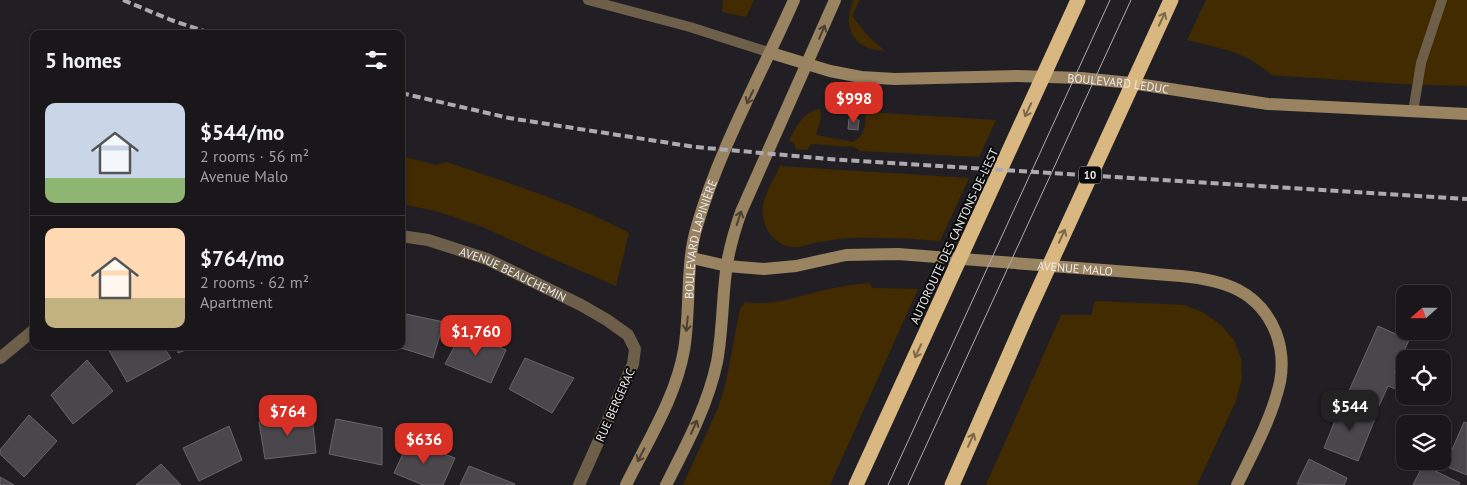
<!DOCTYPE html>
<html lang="en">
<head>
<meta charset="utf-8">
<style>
	body { margin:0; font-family:"PT Sans",sans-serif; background:#232024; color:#f1f3f6; height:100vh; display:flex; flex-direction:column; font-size:19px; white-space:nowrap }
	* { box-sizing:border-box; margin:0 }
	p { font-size:16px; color:#9f9fa3 }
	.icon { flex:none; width:28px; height:28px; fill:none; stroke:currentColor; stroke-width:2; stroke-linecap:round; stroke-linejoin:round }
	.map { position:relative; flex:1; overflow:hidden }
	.panel { position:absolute; left:30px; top:30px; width:375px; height:320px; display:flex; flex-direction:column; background:#1a171b; border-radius:10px; box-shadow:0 2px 8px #0003,0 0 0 1px #38363a }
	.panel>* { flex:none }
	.needle { width:32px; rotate:249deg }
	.tools { position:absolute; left:1396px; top:285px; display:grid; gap:10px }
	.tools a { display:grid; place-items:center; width:55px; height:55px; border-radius:10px; background:#1a171b; box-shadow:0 2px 8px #0003,0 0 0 1px #38363a; font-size:25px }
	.price { position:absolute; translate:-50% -42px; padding:0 11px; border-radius:10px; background:#d93025; color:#fff; font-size:16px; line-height:32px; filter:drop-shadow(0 1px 2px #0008) }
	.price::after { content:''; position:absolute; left:50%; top:30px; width:15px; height:11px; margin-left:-8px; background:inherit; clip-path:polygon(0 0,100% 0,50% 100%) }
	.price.on { background:#222; color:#fff }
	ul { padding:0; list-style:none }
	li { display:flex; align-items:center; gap:15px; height:125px; padding:0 15px }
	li+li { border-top:1px solid #38363a }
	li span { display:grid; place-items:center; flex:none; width:140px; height:100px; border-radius:10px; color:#555 }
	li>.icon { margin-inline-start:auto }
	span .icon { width:60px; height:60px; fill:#fffc; stroke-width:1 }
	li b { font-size:21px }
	h2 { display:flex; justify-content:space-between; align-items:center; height:60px; padding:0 15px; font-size:21px }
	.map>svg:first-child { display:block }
</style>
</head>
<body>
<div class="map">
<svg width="1467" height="485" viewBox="0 0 1467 485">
	<rect width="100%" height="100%" fill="#221f24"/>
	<!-- green -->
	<path fill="#422b00" d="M723,0H754L746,17L722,12Z
		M853,0H860L852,16L869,37L885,51C877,50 868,49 861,44C846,34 847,15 853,0Z
		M1206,0H1467V86L1401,84L1271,75C1245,50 1220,49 1187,40Z
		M820,109L821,118L816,135L853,142C864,136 867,125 865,113L867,112L996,120L979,157L860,151L854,147L811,144L807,150L795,149V144L789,141C796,127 803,112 820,109Z
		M401,156L436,165L447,162C508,183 572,202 629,233L616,286L544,255L483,227L436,211L401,204Z
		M780,166L969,178L940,241C909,238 879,237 848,238C836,239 825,241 814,243C807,245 801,247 795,247C772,247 758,222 764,201C767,189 775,177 780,166Z
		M870,283L872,288L918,289L830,485H683L718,408L726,382L740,309L745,302C771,307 798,296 824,290C839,287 854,284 870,283Z
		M1095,301L1185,305L1202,312L1221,325L1234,340L1241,359L1242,378L1236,401L1197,485H986L1061,315H1091Z"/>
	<!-- building -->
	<path fill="#4a474c" stroke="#69656a" d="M849,119L859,120L858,130L848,129Z
		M401,313L444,322L433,358L395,346H401Z
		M1378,326L1409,340L1394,373L1404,377L1398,390L1388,386L1379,406L1348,393Z
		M463,331L506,350L491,383L445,364Z
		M109,346H163L171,358L127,382L107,347Z
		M176,346H196L178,353Z
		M525,358L574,378L552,413L509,389Z
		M87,360L113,391L73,424L51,395Z
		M1342,403L1376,416L1358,461L1324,448Z
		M29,415L57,441L24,477L0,454V450Z
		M312,416L316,453L265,459L259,422Z
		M336,419L382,428V465L329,454Z
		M1464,422L1467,423V475L1445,466Z
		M229,426L242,460L199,481L183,448Z
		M409,441L455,458L443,485H423L394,473Z
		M1309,459L1347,478L1344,485L1297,484Z
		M161,464L181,485H136Z
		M1423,465L1460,483L1459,485H1413Z
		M469,466L515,484L514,485H460Z
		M0,477L14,485H0Z"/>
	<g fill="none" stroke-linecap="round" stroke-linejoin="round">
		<!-- lane -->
		<path stroke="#6d5f4a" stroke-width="10" d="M588,0L690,27L771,53
			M1413,112L1421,63L1442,0"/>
		<!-- street -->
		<g stroke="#6d5f4a" stroke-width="12">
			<path id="s1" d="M401,236L428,240L487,259L581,305L607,320L628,335L635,349L633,364L579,485"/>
			<path d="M0,358L34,330"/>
		</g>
		<!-- secondary -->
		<g stroke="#998361" stroke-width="12">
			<path id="s2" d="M771,53L830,71L861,77L895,79L1017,76L1081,78L1131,83L1268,104L1467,114"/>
			<path id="s3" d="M692,258L727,266L764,269L796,266L846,255L898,254L1181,276C1223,280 1259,290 1276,333C1282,349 1283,366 1280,382C1272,418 1253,452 1237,485"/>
			<path id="s4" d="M626,485C647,442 676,397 684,350C691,309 685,265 697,226C720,147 761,75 794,0"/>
			<path d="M666,485C686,446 708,405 717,362C723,330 722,296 727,264C730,246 735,229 741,212L835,0"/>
		</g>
		<!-- highway -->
		<path stroke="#d9b781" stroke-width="15" d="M856,485L1078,0
			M952,485L1028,312L1171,0"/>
		<!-- tram -->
		<path stroke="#adabaf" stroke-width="1" d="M888,485L1110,0
			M908,485L1131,0"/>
		<!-- rail -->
		<path stroke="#adabaf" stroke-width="4" stroke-dasharray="8 4" stroke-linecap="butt" d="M123,0L171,20L213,34
			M401,93L509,118L695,147L829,159L1467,199"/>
	</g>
	<!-- one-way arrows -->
	<defs><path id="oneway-shaft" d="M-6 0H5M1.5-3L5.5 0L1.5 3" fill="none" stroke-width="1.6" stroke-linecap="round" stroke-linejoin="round" transform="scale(1.25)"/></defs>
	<g stroke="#7c694c">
		<use href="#oneway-shaft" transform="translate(1162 19) rotate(-65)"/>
		<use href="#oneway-shaft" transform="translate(1028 110) rotate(115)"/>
		<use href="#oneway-shaft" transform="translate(1062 236) rotate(-65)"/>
		<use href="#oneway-shaft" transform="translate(918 351) rotate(115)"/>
		<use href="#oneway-shaft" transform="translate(971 440) rotate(-66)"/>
	</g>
	<g stroke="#4b4032">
		<use href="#oneway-shaft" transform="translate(822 32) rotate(-67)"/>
		<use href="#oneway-shaft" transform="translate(750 97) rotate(116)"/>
		<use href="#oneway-shaft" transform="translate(739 218) rotate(-72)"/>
		<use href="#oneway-shaft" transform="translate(687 324) rotate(96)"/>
		<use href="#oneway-shaft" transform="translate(694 427) rotate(-66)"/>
		<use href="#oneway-shaft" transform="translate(641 455) rotate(117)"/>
	</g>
	<g text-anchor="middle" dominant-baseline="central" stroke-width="4" stroke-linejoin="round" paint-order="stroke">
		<!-- shield labels -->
		<rect fill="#0b0a0b" stroke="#a8a7a9" stroke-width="1" x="1079" y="166.5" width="22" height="17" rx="4"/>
		<g font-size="11" font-weight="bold" fill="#eceaed">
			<text x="1090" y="175">10</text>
		</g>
		<!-- street labels -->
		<g font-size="12" fill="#eceaed" stroke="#0b0a0b">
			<text stroke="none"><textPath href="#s2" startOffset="351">BOULEVARD LEDUC</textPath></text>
			<text transform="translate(954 236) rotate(-65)">AUTOROUTE DES CANTONS-DE-L'EST</text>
			<text stroke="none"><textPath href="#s4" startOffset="260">BOULEVARD LAPINIÈRE</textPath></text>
			<text stroke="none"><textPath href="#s3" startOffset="386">AVENUE MALO</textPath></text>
			<text stroke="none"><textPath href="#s1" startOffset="119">AVENUE BEAUCHEMIN</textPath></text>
			<text transform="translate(615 405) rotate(-66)">RUE BERGERAC</text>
		</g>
	</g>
</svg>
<div class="tools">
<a><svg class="needle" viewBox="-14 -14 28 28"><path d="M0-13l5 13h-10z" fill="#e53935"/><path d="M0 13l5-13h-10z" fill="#9f9fa3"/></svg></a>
<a><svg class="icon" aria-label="locate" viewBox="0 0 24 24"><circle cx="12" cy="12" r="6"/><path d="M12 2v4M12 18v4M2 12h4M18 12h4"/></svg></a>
<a><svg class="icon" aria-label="layers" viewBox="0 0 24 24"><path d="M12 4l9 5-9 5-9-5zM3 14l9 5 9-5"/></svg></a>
</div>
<b class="price" style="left:854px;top:124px">$998</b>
<b class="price" style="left:476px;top:357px">$1,760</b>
<b class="price on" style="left:1350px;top:432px">$544</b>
<b class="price" style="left:288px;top:437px">$764</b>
<b class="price" style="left:424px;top:465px">$636</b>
<section class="panel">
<h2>5 homes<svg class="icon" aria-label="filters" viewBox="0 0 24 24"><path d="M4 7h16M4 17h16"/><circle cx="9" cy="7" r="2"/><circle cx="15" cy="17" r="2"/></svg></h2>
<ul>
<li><span style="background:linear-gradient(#c9d6e8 75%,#8fb573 0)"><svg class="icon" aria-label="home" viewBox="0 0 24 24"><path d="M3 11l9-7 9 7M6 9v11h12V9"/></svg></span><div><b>$544/mo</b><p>2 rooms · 56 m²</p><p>Avenue Malo</p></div></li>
<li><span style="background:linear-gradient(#ffd9b3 70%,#c2b280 0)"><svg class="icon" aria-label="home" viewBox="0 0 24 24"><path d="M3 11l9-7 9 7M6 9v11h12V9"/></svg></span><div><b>$764/mo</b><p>2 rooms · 62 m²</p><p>Apartment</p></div></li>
</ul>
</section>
</div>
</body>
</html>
